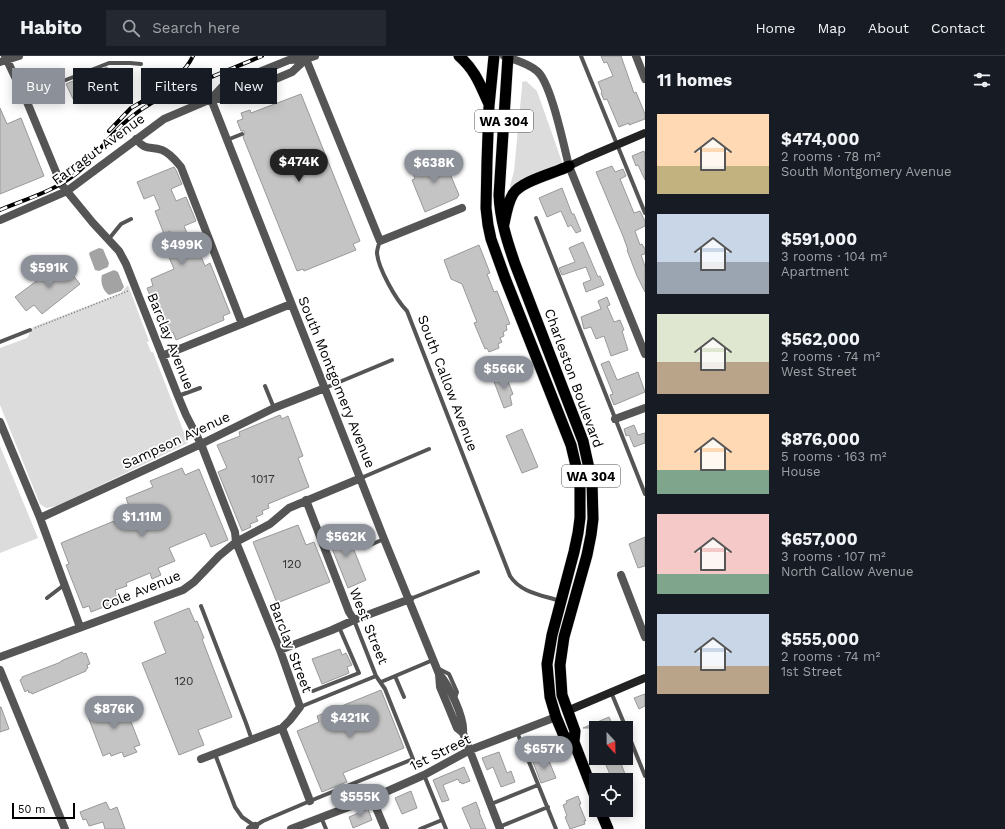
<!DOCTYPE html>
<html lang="en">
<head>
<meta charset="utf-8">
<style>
	body { margin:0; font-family:"Work Sans",sans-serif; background:#242831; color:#f1f3f6; height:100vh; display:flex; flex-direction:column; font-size:15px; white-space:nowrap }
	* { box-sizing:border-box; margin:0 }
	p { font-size:13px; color:#9ea1a6 }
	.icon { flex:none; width:22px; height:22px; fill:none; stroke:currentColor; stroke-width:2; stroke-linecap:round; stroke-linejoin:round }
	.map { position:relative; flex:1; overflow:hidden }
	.panel { display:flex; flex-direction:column; background:#171b24; width:360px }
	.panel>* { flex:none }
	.hud { position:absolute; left:12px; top:12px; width:380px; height:36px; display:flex; gap:8px }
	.needle { width:26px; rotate:158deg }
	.fabs { position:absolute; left:589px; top:665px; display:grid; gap:8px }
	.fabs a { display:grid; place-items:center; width:44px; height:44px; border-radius:0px; background:#171b24; box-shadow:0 2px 10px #0003; font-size:20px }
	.scale { position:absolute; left:12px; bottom:10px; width:63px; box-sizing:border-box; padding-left:4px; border:2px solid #000; border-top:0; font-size:11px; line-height:14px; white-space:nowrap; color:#000; -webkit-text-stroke:3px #fff; paint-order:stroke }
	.price { position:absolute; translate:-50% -34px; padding:0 9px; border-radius:14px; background:#8c9099; color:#fff; font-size:13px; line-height:26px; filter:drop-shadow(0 1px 2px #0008) }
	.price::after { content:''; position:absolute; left:50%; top:24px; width:12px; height:9px; margin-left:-6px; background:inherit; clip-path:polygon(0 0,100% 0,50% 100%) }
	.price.active { background:#222; color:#fff }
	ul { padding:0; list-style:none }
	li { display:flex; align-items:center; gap:12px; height:100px; padding:0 12px }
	li span { display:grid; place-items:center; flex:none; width:112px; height:80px; border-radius:0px; color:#555 }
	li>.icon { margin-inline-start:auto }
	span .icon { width:48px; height:48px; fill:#fffc; stroke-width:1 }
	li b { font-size:17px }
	h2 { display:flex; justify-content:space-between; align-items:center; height:48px; padding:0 12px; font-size:17px }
	.pill { padding:0 14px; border-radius:0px; background:#171b24; box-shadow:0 2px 10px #0003; font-size:14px; line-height:36px }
	.pill.active { background:#8c9099; color:#fff }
	header { display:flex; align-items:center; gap:24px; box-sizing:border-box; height:56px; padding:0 20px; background:#171b24; border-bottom:1px solid #363941 }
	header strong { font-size:19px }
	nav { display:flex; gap:22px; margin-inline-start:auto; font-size:14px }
	.search { width:280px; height:36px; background:#242831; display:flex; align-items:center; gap:10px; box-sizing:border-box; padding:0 14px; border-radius:0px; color:#9ea1a6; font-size:15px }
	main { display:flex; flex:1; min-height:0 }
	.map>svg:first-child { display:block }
</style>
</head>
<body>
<header>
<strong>Habito</strong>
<div class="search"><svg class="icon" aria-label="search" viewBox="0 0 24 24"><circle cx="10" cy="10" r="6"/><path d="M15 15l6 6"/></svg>Search here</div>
<nav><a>Home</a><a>Map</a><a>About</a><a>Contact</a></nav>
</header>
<main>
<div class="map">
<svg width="645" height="773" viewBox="0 0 645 773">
	<rect width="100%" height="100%" fill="#fff"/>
	<!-- green -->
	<path fill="#dcdcdc" d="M526,25L537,35L562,106L559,109L511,133L510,130L514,115L522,31V26Z
		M128,229L149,285L147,286L151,296H153L188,387L57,450L46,452L40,448L0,349V292L27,282L33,271L121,237Z
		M0,390L38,482L0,497Z"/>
	<!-- water -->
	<path fill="#a3a3a3" d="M99,192L103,193L109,207L108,211L99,215L95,214L89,198L90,196Z
		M114,214L118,216L124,231L121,235L109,239C103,235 100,226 102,219Z"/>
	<!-- building -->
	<path fill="#c4c4c4" stroke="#999" d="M601,0H621L634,37L636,36L645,58V63L629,69V67L619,71L607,43L604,44L601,37L602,36L598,26L613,20L607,6L604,7Z
		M107,11L113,27L73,43L66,28Z
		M301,38L360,185L353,188L356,194L304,215L303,213L297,215L243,81L245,77L244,75H241L237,65L243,63L241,57L250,54L251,57Z
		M0,52L7,68L21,62L44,120L0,138Z
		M644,95L645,99V124L638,109L636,110L632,100Z
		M442,99L459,139L457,142L425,156L412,124L415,123L411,112Z
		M612,110L615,116L623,113L626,120L620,123L634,157L640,155L645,165V170L635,175L640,189L642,188L645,193V198L641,199L645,210V236L637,220L627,194H628L623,180L596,116Z
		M174,111L176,114L182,128L171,133L176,145L186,141L196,165L184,170L190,184L201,180L207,195L200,198L205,210L210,207L230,257L223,260L224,264L176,284L173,276L166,279L147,232L153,230L151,223L174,213L166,194L176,190L170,175L164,178L155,155L160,153L154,139L144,143L137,126Z
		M562,132L572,158H574L581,175L576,177L571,169L568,171L561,155L547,161L539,142Z
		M583,186L598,221L600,220L604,229L586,236L583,227L591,224L586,211L562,219L559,212L575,206L569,192Z
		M479,189L490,217L487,218L494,236L497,235L510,268L506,269L507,274L503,276L504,280L500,282L502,286L498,288L499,292L489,296L487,292L485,293L474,267L477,266L462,228L451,223L444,204Z
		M62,206L80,228L42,258L34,249L26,255L15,241Z
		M607,241L610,249L607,250L614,266L620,264L624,274L622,275L628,294L611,300L604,280L596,283L591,271L584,273L581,261L601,253L598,245Z
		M609,305L617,324L638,316L645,336L614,349L610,339L613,338L601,308Z
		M505,318L513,338L510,340L512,349L504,352L493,323Z
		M280,359L282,363L288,360L303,400L298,402L309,431L268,448L269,452L262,455L263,458L256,461L258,465L250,468L251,471L242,475L218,416L227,412L217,389L240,380L239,376Z
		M634,369L638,379L645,377V387L634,391L629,379L626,380L624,373Z
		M522,373L538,411L522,417L506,380Z
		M182,412L185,419L199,413L228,484L211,491L205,477L169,492L175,505L158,512L161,519L152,523L150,517L126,527L127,530L115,534L119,545L91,556L89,550L83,552L66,509L69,508L61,487L114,465L115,468L133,461L126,442L153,431L150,425Z
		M298,469L306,489L314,486L330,526L277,547L253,486Z
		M345,472L366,524L348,532L327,480Z
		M645,481V510L638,512L629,488Z
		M189,552L195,566L197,565L204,582L202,583L232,661L198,674L204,689L179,699L142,607L166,597L154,566Z
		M340,593L342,599L346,597L352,609L347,611L349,617L322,628L312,603Z
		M82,596L84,598L86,597L90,608L87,609L88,612L86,613V615L32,638L31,636L29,637L28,634L25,636L20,624L22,623V621L61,606V605Z
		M381,634L404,692L343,717L347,726L322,736L297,675L319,666L317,660Z
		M645,638V650L639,653L634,642Z
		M120,645L124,654L126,653L140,689L134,691L137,696L124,701L122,696L111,700L110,697L103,700L87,658Z
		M0,651H1L9,673L0,676Z
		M609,661L614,672H583Z
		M499,696L507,717L511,715L515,726L501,731L493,711L487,714L482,702Z
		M547,700L556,722L541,727L533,706Z
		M603,702H619L625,718L612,723Z
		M464,711L470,725L462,728L461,726L460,727L458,723L443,729L449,744L442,746L433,724Z
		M411,735L417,752L402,758L395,742Z
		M578,740L581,748H579L586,765H584L585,768L570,773L565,761L567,760L563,749L567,747L566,745Z
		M106,746L110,754L117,751L125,773H105L103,766L89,770L86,763L83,764L80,756Z
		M476,746L480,756H479L486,773H471L462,752Z
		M368,753L372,764L353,772L349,761Z"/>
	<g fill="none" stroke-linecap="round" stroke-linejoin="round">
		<defs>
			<path id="trunk" d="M459,0C476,15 480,29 489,48
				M494,0L489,50L487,105L486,152L488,169L491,183L505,222L571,389L580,427V462L578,477L574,496L552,579L547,608L550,641L556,661L564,680L574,686
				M508,0L499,139C500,163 507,185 515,208L583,385L592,426L593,463L591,479L587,499L564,581L560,609L562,639L575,675L574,686L596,743
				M504,168C506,158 508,146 513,138C521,125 555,117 569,110
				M600,754L608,773"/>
		</defs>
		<!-- trunk casing -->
		<use href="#trunk" stroke="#dbdbdb" stroke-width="12"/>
		<!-- path -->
		<path stroke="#777" stroke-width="1.5" stroke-dasharray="1 2" stroke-linecap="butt" d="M35,272L128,235"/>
		<!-- service -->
		<path stroke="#555" stroke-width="4" d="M581,0L645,157
			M48,31L109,7H130L141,8
			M227,84L242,78
			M536,162L645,438
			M108,184L121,168L131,163
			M380,185C379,188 377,193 377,197C378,212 396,244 407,255L510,520C521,537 542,539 560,545
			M0,286L30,274
			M265,330L274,352
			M325,332L392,304
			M178,340L200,332
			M361,422L429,393
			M363,492L384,483
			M47,542L64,529
			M410,543L478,516
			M201,550L246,667L252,684
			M437,612L449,618L457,636L455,642
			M395,620L404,641
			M381,626L433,604
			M313,635L359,617L339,571
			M611,636L626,672
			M300,651L376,620
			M626,673L645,720
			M517,676L556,773
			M215,698L235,751L242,761L255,770L263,765L310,745L413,703L385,633L376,620L354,564
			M424,719L446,773
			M491,748L538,729
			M321,761L326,773
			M499,771L548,751
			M420,773L442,764"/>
		<!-- minor -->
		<path stroke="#555" stroke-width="8" d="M5,0L27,46L61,128L93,167L119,195L126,208L178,340L186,359L201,388L235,476L236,486L280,594L300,651L290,664L282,672L310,745
			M306,3L380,185L462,152
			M0,6L19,0
			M211,43L384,483L439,618C449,629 465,662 463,677L500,773
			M211,43H227L252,33
			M136,83C146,95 149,90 162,94C170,97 176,105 181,111L242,268
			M569,110L645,298
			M0,164L67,135L164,63L211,43L222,31L247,21
			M162,300L291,248
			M615,363L645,352
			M0,366L40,462L80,571
			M306,444L349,556L354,564
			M40,462L201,388L274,352L325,332
			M621,519L645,581
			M280,594L332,574L354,564L410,543
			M0,601L183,534L194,526L219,500L236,486L270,468L289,452L361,422
			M0,614L65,773
			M439,618L440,631L448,650L457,672L463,677
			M201,703L282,672
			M372,742L385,773
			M250,773L255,770
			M291,773L372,742L424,719L470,694L556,661"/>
		<!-- tertiary -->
		<path stroke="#555" stroke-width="8" d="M504,0C515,4 528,7 537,15C551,26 564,91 569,110
			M636,0L645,23
			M247,21L289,4L306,3
			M252,33L292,16L306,3L315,0"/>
		<!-- secondary -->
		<path stroke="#222" stroke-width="8" d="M569,110L586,102L645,77
			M567,655L645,622"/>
		<!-- trunk -->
		<use href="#trunk" stroke="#000" stroke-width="11"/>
		<defs>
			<path id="rail" d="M145,43C163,31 183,21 193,0
				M109,75L131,52L150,41
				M0,154C26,143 55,135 77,117C94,102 107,83 123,68C135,57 147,49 161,42L262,0"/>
		</defs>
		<!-- rail casing -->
		<use href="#rail" stroke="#000" stroke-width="4"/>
		<!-- rail -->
		<use href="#rail" stroke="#fff" stroke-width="2.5" stroke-dasharray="8" stroke-linecap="butt"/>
	</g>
	<g text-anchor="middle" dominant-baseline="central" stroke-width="3.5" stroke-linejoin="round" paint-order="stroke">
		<!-- number labels -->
		<g font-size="12" fill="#313131">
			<text x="263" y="423">1017</text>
			<text x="292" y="508">120</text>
			<text x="184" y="625">120</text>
		</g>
		<!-- shield labels -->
		<g fill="#fff" stroke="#4c4c4c" stroke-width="1">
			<rect x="475" y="54" width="58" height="22" rx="3"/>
			<rect x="562" y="409" width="58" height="22" rx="3"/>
		</g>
		<g font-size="13" font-weight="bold" fill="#000">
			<text x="504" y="65">WA 304</text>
			<text x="591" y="420">WA 304</text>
		</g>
		<!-- street labels -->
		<g font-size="14" fill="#000" stroke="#fff">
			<text transform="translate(98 93) rotate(-36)">Farragut Avenue</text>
			<text transform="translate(171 285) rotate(68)">Barclay Avenue</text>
			<text transform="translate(574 322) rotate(70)">Charleston Boulevard</text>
			<text transform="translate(337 326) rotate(68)">South Montgomery Avenue</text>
			<text transform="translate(448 327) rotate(69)">South Callow Avenue</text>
			<text transform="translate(176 384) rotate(-25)">Sampson Avenue</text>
			<text transform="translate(141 534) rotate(-22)">Cole Avenue</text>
			<text transform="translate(369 570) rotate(68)">West Street</text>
			<text transform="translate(291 591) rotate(69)">Barclay Street</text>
			<text transform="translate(440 696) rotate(-26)">1st Street</text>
		</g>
	</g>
</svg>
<div class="fabs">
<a><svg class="needle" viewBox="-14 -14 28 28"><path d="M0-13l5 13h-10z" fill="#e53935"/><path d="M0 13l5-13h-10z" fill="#9ea1a6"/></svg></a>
<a><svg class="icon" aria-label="locate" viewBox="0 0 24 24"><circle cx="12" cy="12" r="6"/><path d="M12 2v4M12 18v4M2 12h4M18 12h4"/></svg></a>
</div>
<div class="scale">50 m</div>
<b class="price active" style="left:299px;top:127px">$474K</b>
<b class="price" style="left:434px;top:128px">$638K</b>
<b class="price" style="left:182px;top:210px">$499K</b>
<b class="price" style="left:49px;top:233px">$591K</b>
<b class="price" style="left:504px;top:334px">$566K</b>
<b class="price" style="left:142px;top:482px">$1.11M</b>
<b class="price" style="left:346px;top:502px">$562K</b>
<b class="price" style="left:114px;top:674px">$876K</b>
<b class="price" style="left:350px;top:683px">$421K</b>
<b class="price" style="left:544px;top:714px">$657K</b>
<b class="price" style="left:360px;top:762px">$555K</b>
<div class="hud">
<a class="pill active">Buy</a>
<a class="pill">Rent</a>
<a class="pill">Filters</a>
<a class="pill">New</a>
</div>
</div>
<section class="panel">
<h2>11 homes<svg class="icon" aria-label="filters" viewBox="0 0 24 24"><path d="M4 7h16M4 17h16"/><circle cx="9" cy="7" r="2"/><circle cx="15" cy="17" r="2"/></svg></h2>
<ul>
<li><span style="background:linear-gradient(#ffd9b3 65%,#c2b280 0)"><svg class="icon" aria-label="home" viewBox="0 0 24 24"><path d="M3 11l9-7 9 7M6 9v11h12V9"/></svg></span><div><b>$474,000</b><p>2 rooms · 78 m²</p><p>South Montgomery Avenue</p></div></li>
<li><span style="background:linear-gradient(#c9d6e8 60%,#9aa5b1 0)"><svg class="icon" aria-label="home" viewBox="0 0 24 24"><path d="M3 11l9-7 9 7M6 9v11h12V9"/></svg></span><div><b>$591,000</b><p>3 rooms · 104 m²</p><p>Apartment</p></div></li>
<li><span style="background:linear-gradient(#dfe7d0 60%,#b9a48a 0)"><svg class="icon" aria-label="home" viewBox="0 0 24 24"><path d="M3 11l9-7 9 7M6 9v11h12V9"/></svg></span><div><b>$562,000</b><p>2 rooms · 74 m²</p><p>West Street</p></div></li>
<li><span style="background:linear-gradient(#ffd9b3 70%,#7fa58c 0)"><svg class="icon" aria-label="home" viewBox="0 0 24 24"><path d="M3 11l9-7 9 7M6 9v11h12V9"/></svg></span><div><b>$876,000</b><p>5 rooms · 163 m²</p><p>House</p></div></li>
<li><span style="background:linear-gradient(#f6c9c9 75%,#7fa58c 0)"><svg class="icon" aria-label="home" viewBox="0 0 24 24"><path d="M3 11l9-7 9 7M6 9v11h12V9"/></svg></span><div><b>$657,000</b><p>3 rooms · 107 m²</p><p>North Callow Avenue</p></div></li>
<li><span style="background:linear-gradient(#c9d6e8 65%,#b9a48a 0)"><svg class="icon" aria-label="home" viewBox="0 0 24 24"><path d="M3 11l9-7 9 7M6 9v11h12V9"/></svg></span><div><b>$555,000</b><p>2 rooms · 74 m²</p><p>1st Street</p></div></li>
</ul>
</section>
</main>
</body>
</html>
